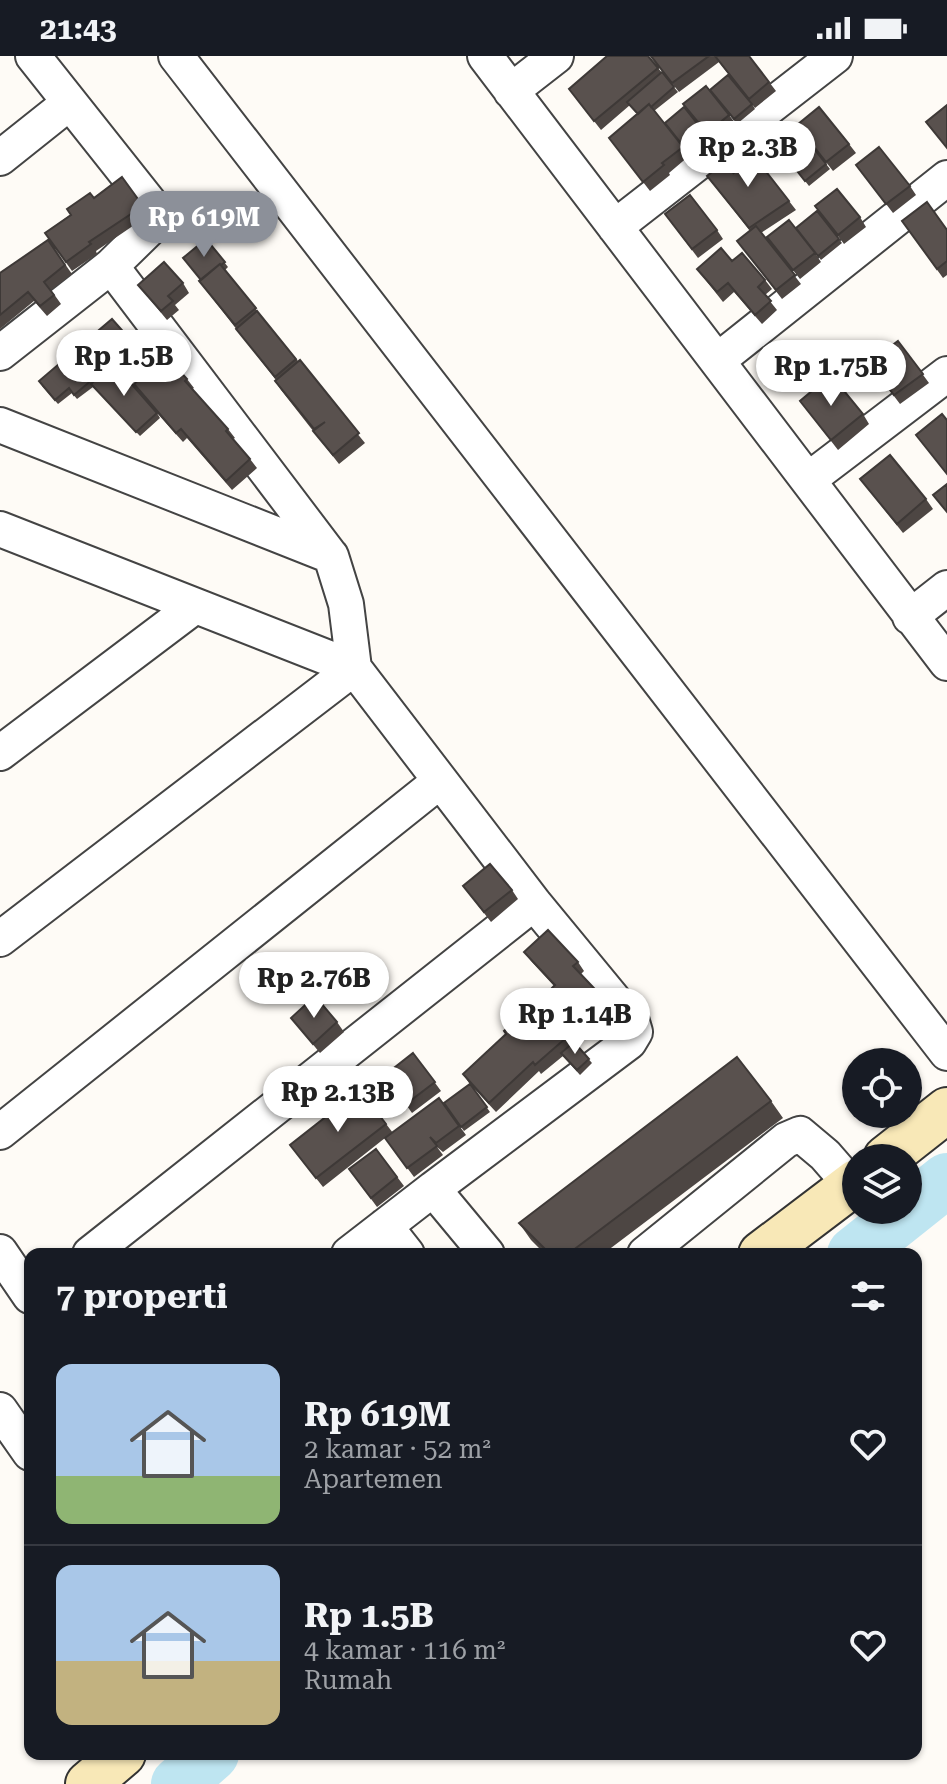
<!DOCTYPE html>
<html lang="id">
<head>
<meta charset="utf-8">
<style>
	body { margin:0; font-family:"Roboto Serif",serif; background:#20242c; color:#f1f3f6; height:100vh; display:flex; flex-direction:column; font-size:30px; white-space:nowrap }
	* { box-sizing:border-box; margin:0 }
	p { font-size:26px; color:#9ea1a6 }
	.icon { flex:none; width:44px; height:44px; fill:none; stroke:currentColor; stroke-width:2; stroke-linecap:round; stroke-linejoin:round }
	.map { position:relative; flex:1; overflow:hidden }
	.drawer { position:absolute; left:24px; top:1192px; width:898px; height:512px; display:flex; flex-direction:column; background:#171b24; border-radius:16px; box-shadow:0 2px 6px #0004 }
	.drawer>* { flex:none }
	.fabs { position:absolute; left:842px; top:992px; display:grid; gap:16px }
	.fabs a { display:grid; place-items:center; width:80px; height:80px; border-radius:50%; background:#171b24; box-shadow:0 2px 6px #0004; font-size:40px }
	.price { position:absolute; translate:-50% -68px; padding:0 18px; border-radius:28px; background:#fff; color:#222; font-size:26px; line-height:52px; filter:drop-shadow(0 2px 4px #0008) }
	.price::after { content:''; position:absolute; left:50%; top:48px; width:24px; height:18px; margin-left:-12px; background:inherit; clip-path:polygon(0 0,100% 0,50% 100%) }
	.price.on { background:#8c9099; color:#fff }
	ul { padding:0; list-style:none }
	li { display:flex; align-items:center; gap:24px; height:200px; padding:0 32px }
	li+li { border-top:2px solid #363941 }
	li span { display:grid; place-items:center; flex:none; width:224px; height:160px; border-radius:16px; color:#555 }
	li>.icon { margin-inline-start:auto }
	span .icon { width:96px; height:96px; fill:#fffc; stroke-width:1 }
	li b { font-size:34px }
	h2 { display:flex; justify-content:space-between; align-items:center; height:96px; padding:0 32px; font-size:34px }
	.status { display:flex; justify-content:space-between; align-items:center; height:56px; padding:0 40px; background:#171b24; direction:ltr }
	.status svg { height:22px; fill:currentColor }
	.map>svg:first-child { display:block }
</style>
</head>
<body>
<div class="status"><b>21:43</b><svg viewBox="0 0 49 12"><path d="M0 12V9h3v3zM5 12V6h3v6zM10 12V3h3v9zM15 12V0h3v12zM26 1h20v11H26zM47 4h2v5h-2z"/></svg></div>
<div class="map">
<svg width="947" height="1728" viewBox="0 0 947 1728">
	<rect width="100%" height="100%" fill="#fefbf6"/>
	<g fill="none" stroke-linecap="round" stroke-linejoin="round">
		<!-- river -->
		<path stroke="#bee5f1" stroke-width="54" d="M854,1198L947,1124
			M178,1728L212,1698"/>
		<defs>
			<path id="street" d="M33,0L156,155L158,164L111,210L330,499
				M176,0L947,997
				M485,0L947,607
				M511,35L556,0
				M0,102L69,47
				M615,171L835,0
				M0,297L111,210
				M717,305L947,122
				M0,369L331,500L346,548L354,612L0,883
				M808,424L947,318
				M0,473L354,612L534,847L632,966L635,976L629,986L433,1133L487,1198
				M910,561L947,532
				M0,697L195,550
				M0,1076L440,725
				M385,1170L407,1198
				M0,1196L30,1240
				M90,1198L534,847
				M349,1198L433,1133
				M645,1198L786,1084L800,1078L825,1099L852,1130
				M0,1354L30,1397"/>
			<path id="secondary" d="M886,1102L947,1054
				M761,1198L856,1126
				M88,1728L123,1698"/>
		</defs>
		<!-- street casing -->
		<use href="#street" stroke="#444" stroke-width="38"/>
		<!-- secondary casing -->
		<use href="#secondary" stroke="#333" stroke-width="48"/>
		<!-- street -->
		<use href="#street" stroke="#fff" stroke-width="34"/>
		<!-- secondary -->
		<use href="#secondary" stroke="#f8e8b7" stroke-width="44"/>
	</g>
	<!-- wall -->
	<path fill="#4d4643" d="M648,0L678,36L654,55L689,100L669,117L670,119L650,135L609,82L637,58L630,49L601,74L569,33Z
		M650,0H749L776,35L755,52L719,6L679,36Z
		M710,34L752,48L755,53L737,68Z
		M683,48L729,59L736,68L713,87Z
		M684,51L711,85L691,101L665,67Z
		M797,69L849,88L856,97L833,115Z
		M804,80L830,113L809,130L783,97Z
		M856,109L910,130L916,139L893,157Z
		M734,118L789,145L796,154L761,177L801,228L782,243L737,185L750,175L707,120Z
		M122,121L149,159L96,195L97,198L72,215L45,177Z
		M815,150L860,161L866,171L844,188Z
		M817,155L842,187L821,204L796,172Z
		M665,158L717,174L723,183L698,202Z
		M902,165L947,174V219L943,222Z
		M767,181L815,197L821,206L800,223Z
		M206,183L228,211L225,214L262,261L365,387L339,408L281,334L275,325L276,324L199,225L201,224Z
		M48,184L72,218L51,234L61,248L47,260L34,245L0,273V217Z
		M697,213L765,224L772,233L765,239L777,254L762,268L734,236L723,246Z
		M183,227L189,237L175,249L179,254L167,264L138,229Z
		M112,263L138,293L171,301L174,305L172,307L187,323L194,332L192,333L228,373L235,382L233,383L250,403L257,412L232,434L187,382L183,386L140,338L134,328L148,316L133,298L127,303L123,298L97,317L99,320L157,357L160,362L140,380L93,331L77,343L72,337L58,348L42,330Z
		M898,285L929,327L900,348L869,307Z
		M800,345L863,358L869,368L838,394Z
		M860,423L926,443L933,453L903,477Z
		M463,830L512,834L518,843L491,866Z
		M524,896L578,906L584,915L581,918L609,948L615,957L592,979L590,977L576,989L592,1007L580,1019L563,1000L541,1018L539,1015L496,1056L469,1027L463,1018L554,936V930L531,905Z
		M291,962L337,966L344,976L320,997Z
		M413,997L441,1035L412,1057L385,1019Z
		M470,1028L490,1056L464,1075L444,1047Z
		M360,1034L393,1077L439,1042L466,1079L443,1096L437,1091L443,1099L414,1121L385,1082L323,1131L290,1089Z
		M771,1045L783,1062L603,1198H545L531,1184L519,1167Z
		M376,1093L404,1130L377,1151L349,1113Z"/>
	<!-- building -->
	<path fill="#59514e" stroke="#3e3937" stroke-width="2" d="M607,0H648L658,12L594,65L569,33Z
		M651,0H709L672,27Z
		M715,0H749L769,26L749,43Z
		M662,16L674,31L651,51L649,48L638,58L627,46Z
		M728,19L752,48L734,63L710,34Z
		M706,30L729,59L707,77L683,48Z
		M649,48L683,91L662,107L664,109L643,126L609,82Z
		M947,49V92L926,66Z
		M684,51L707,80L688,96L665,67Z
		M819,51L849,88L826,106L797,69Z
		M804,80L826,108L805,125L783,97Z
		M879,91L910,130L886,148L856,109Z
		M750,95L789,145L749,172L707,120L725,106L734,118L730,110Z
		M122,121L143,150L89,186L91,188L66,206L45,177L71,159L67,153L90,137L94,142Z
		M837,133L860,161L838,179L815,150Z
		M690,139L717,174L692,193L665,158Z
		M927,146L947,174V205L937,213L902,165Z
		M817,155L839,183L818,200L796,172Z
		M789,164L815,197L793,214L767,181Z
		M756,170L795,219L776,234L737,185Z
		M206,183L225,206L221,209L220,208L201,224L183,202Z
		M48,184L65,209L44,226L54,239L40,250L28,236L0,259V217Z
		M721,192L732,205L742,197L765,224L758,231L771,245L755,259L728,227L717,236L697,213Z
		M164,206L183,227L168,240L173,245L161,255L138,229Z
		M220,208L256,252L235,269L199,225Z
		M257,255L296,303L275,321L236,273Z
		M112,263L135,289L124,298L119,293L105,303L94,313L99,318L74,339L69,332L55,344L39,325Z
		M152,280L171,301L169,303L166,300L149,315L133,298Z
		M898,285L923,318L894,339L869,307Z
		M166,300L187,323L185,325L228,373L226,375L250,403L226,425L181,373L176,377L134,328Z
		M300,304L359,377L333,399L313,375L325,366L314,373L275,325Z
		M113,307L157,357L136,376L91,328Z
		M831,319L863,358L831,384L800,345Z
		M942,358L947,364V418L916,379Z
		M890,399L926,443L897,468L860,423Z
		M947,428V456L933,439Z
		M490,808L512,834L484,856L463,830Z
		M548,874L578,906L573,910L609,948L586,970L583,967L535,1009L533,1006L489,1047L463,1018L506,978L504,975L526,955L529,958L554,935L552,932L555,929L524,896Z
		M315,940L337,966L313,988L291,962Z
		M574,986L589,1003L577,1014L561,997Z
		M413,997L435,1026L406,1048L385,1019Z
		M737,1001L771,1045L568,1198H550L519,1167Z
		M470,1028L487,1051L461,1071L444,1047Z
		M360,1034L386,1068L316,1122L290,1089Z
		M439,1042L459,1070L436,1087L430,1081L437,1090L407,1112L385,1082Z
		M376,1093L397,1121L371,1142L349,1113Z"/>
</svg>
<div class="fabs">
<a><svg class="icon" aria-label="locate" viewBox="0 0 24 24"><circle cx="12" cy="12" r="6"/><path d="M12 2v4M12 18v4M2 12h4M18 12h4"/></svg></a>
<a><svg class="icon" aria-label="layers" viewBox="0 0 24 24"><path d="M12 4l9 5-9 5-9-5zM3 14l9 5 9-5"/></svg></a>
</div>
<b class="price" style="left:748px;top:133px">Rp 2.3B</b>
<b class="price on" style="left:204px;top:203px">Rp 619M</b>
<b class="price" style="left:124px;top:342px">Rp 1.5B</b>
<b class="price" style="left:831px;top:352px">Rp 1.75B</b>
<b class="price" style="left:314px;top:964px">Rp 2.76B</b>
<b class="price" style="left:575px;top:1000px">Rp 1.14B</b>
<b class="price" style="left:338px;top:1078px">Rp 2.13B</b>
<section class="drawer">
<h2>7 properti<svg class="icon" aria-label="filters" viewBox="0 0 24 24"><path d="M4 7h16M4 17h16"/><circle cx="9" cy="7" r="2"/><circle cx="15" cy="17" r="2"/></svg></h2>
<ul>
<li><span style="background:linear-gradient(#a9c7e8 70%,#8fb573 0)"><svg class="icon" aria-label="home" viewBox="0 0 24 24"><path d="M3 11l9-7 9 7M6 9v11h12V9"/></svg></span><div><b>Rp 619M</b><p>2 kamar · 52 m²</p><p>Apartemen</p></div><svg class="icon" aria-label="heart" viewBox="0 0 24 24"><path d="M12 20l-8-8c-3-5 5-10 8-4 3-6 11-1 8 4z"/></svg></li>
<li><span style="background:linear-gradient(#a9c7e8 60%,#c2b280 0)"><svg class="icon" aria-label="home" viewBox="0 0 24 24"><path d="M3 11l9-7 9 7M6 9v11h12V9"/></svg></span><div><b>Rp 1.5B</b><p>4 kamar · 116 m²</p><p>Rumah</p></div><svg class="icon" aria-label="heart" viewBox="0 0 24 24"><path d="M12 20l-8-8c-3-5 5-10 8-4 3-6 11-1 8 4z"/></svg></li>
</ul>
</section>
</div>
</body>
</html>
